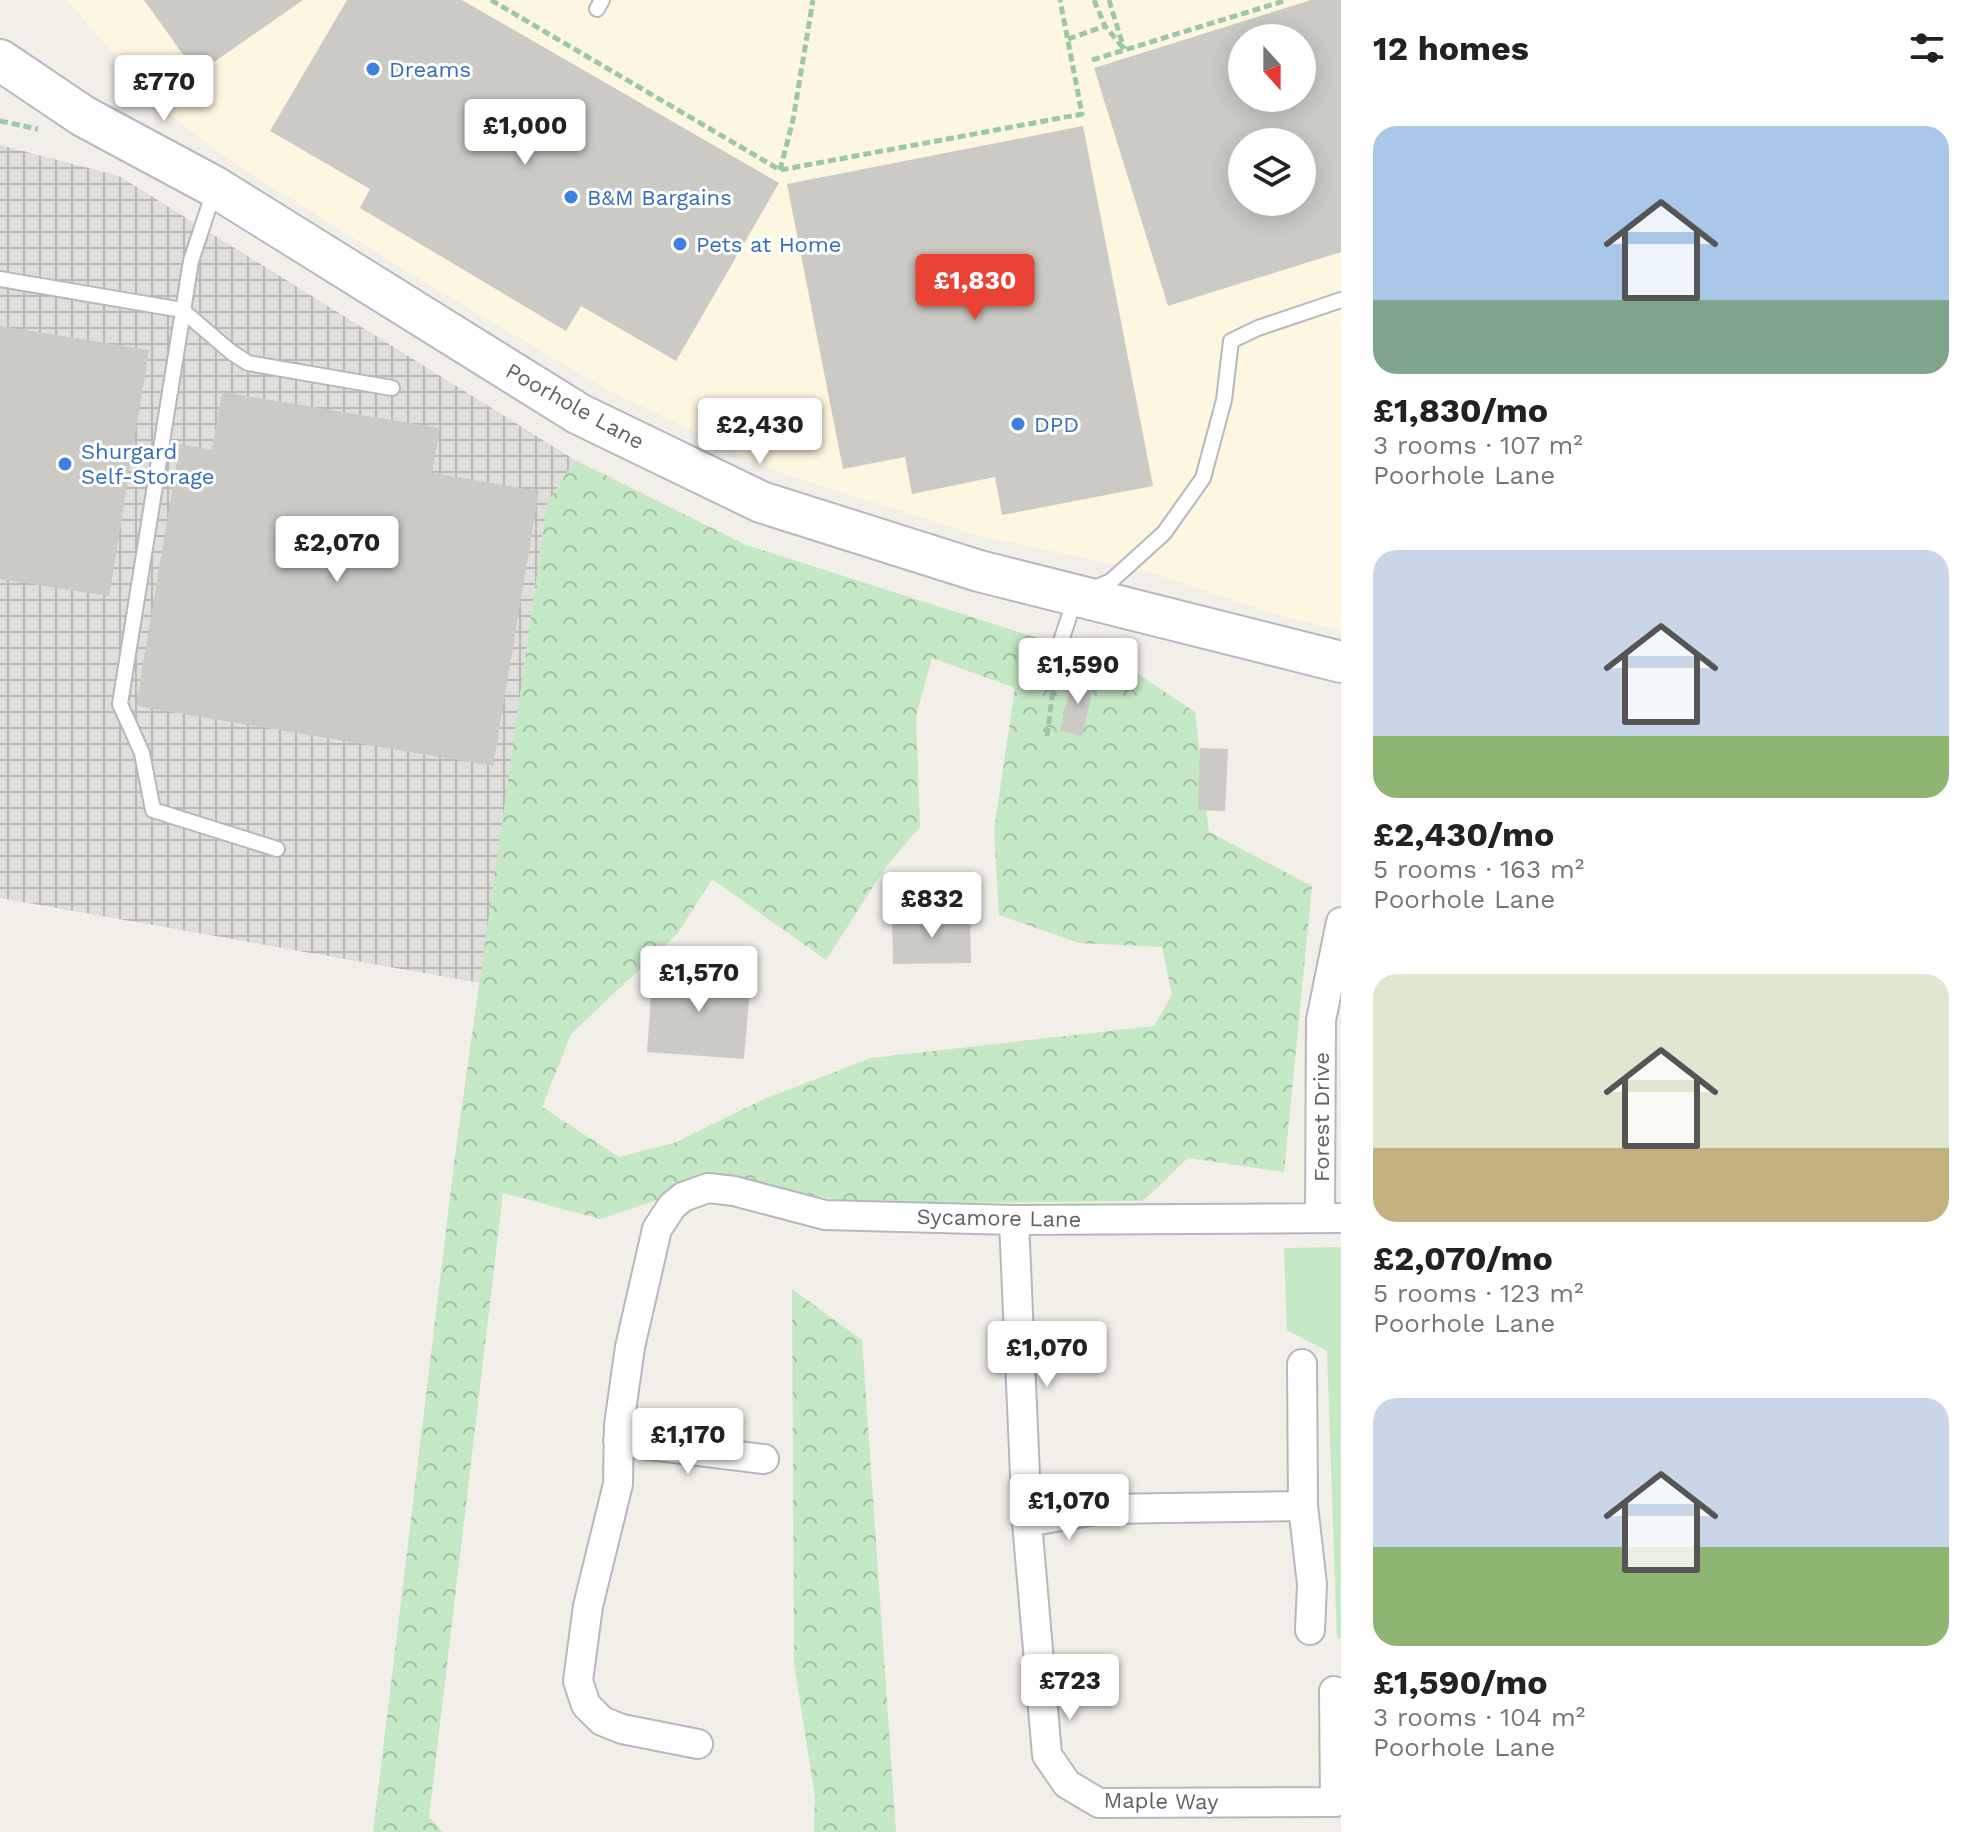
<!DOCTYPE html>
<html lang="en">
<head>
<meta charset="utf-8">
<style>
	body { margin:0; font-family:"Work Sans",sans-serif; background:#f2f2f2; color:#222; height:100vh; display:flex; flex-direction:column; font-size:30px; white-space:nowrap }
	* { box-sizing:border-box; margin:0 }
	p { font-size:26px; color:#767676 }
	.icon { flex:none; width:44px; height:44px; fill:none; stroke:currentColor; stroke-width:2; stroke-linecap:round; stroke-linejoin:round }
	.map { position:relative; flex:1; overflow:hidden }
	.panel { display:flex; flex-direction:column; background:#fff; width:640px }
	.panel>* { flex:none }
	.needle { width:52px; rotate:159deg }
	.controls { position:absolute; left:1228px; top:24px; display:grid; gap:16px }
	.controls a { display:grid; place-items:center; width:88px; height:88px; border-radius:50%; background:#fff; box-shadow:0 4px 20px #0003; font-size:40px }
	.price { position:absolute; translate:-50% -68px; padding:0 18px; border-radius:8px; background:#fff; color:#222; font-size:26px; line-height:52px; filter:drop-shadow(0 2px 4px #0008) }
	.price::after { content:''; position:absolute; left:50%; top:48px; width:24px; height:18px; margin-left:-12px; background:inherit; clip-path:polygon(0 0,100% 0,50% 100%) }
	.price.on { background:#ea4335; color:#fff }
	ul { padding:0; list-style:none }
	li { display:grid; align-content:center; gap:16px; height:424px; padding:0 32px }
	li span { display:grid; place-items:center; height:248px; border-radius:24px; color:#555 }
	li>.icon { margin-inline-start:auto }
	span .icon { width:144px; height:144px; fill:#fffc; stroke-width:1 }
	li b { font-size:34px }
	h2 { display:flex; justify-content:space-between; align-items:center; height:96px; padding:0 32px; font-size:34px }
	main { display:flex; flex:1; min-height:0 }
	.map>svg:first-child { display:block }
</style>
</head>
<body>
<main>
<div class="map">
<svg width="1341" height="1832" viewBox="0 0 1341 1832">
	<defs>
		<pattern id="industrial-grid" width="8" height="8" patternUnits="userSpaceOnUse" patternTransform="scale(2)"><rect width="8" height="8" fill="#e0deda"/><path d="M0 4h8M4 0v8" fill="none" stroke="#b9b8b5"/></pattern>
		<pattern id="forest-crowns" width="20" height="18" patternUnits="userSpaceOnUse" patternTransform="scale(2)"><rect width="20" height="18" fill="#c5e8c5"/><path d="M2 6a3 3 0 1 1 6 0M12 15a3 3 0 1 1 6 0" fill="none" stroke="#a3c0a4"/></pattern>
	</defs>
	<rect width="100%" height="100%" fill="#f1efe8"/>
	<!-- commercial -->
	<path fill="#fef7e0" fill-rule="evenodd" d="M67,0H1341V631L1277,615L1149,572L976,535L775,471L602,387L406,271L232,162L162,109ZM1242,38H1302V98H1242ZM1242,142H1302V202H1242Z"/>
	<!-- industrial -->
	<path fill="url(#industrial-grid)" d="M0,145L119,176L575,460L547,504L480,983L0,898Z"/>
	<!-- grass -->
	<path fill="#c5e8c5" d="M1341,1247V1638L1337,1639L1327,1351L1287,1330L1284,1248Z"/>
	<!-- forest -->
	<path fill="url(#forest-crowns)" fill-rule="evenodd" d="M575,460L746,545L1031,636L1105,652L1195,712L1209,832L1312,886L1284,1172L1188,1158L1143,1201L856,1204L726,1177L600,1219L503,1193L429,1817L443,1832H373L456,1148L547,504ZM932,658L1015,688L994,830L999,915L1079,943L1162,947L1172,995L1154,1026L871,1058L764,1099L674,1143L619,1157L542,1107L571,1034L678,933L712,879L826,960L885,868L920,827L916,716Z
		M792,1289L862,1340L896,1832H814L815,1797L794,1663Z"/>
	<!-- building -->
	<path fill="#cccac5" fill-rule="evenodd" d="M144,0H303L197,74Z
		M347,0H462L779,183L676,361L581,306L566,331L360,208L370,189L270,131Z
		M1311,0H1341V252L1168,306L1094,68ZM1242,38H1302V98H1242ZM1242,142H1302V202H1242Z
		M1083,126L1153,486L1002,515L995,477L912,494L905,457L843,469L787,184Z
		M0,326L149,350L109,596L0,579Z
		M222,392L440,428L432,473L539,491L493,766L136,706L180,444L212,450Z
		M1073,676L1095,681L1082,736L1060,731Z
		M1200,748L1228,749L1225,811L1198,810Z
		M970,916L971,963L893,964L892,917Z
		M653,968L751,976L744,1059L647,1052Z"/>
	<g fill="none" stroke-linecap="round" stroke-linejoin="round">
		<defs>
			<path id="lane" d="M597,9L602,0
				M214,191L191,261L120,704L142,753L153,810L277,849
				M0,279L182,310L231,352L248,363L392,388
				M1059,647L1076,596L1111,581L1164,533L1203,478L1224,400L1231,341L1258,328L1341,300"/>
			<path id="street" d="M1320,1218L1321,1020L1341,922
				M1014,1220L1027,1522L1047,1755L1067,1784L1099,1803L1335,1802L1334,1691
				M1302,1364L1303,1506L1312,1584L1310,1630
				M618,1441L764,1459
				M1027,1522L1101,1509L1303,1506
				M698,1744L622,1729L602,1721L586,1705L578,1681L588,1606L618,1484L619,1425L630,1347L657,1229L672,1206L683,1197L708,1188L734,1191L825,1215L1014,1220L1341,1218"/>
			<path id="secondary" d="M0,60L83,116L215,187L579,414L761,502L979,571L1341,662"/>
		</defs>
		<!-- lane casing -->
		<use href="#lane" stroke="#b5b8bc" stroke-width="18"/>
		<!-- street casing -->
		<use href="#street" stroke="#b5b8bc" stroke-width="32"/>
		<!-- secondary casing -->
		<use href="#secondary" stroke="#b6babf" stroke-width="44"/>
		<!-- path -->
		<path stroke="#9cc7a9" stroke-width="5" stroke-dasharray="8 4" stroke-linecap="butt" d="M491,0L780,170L1082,114L1060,0
			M1094,0L1105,26L1125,50
			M1109,0L1124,49
			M1068,39L1105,26
			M1092,60L1287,0
			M0,121L38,129
			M780,170L793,120L813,0
			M1047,736L1056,666"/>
		<!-- lane -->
		<use href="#lane" stroke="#fff" stroke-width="14"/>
		<!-- street -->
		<use href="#street" stroke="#fff" stroke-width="28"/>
		<!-- secondary -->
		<use href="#secondary" stroke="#fff" stroke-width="40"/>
	</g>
	<!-- markers -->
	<g fill="#3f7fe0" stroke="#fff" stroke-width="3">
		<circle cx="373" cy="69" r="8"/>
		<circle cx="571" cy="197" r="8"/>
		<circle cx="680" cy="244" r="8"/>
		<circle cx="1018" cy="424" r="8"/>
		<circle cx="65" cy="464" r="8"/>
	</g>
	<g text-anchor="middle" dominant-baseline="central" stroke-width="6" stroke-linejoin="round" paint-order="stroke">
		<!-- shop labels -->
		<g font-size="22" fill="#366cbe" stroke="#fff" text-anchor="start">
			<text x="389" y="69">Dreams</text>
			<text x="587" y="197">B&amp;M Bargains</text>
			<text x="696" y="244">Pets at Home</text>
			<text x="1034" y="424">DPD</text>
			<text x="81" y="451">Shurgard<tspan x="81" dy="25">Self-Storage</tspan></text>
		</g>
		<!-- street labels -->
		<g font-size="22" fill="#5f6368" stroke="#fff">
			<text transform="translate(575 406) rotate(29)">Poorhole Lane</text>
			<text transform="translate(1321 1117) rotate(-90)">Forest Drive</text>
			<text transform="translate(999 1218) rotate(1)">Sycamore Lane</text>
			<text transform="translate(1161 1801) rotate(1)">Maple Way</text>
		</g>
	</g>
</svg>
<div class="controls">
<a><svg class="needle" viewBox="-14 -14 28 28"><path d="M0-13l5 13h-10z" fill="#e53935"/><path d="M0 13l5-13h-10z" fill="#767676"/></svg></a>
<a><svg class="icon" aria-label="layers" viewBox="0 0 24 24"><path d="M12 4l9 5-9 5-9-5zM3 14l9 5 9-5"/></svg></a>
</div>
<b class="price" style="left:164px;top:123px">£770</b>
<b class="price" style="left:525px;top:167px">£1,000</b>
<b class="price on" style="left:975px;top:322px">£1,830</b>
<b class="price" style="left:760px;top:466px">£2,430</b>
<b class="price" style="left:337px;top:584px">£2,070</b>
<b class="price" style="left:1078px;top:706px">£1,590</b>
<b class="price" style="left:932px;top:940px">£832</b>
<b class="price" style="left:699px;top:1014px">£1,570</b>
<b class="price" style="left:1047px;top:1389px">£1,070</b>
<b class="price" style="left:688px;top:1476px">£1,170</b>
<b class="price" style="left:1069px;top:1542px">£1,070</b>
<b class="price" style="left:1070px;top:1722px">£723</b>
</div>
<section class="panel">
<h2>12 homes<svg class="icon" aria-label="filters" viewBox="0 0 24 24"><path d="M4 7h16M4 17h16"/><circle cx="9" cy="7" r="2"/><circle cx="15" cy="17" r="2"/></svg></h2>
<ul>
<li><span style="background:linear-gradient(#a9c7e8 70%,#7fa58c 0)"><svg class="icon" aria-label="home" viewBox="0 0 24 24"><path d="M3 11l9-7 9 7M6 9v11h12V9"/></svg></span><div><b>£1,830/mo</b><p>3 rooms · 107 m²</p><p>Poorhole Lane</p></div></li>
<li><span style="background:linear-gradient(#c9d6e8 75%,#8fb573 0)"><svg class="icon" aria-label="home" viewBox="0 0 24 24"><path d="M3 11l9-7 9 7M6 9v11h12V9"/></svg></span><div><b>£2,430/mo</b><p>5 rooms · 163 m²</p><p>Poorhole Lane</p></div></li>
<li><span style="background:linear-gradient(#dfe7d0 70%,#c2b280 0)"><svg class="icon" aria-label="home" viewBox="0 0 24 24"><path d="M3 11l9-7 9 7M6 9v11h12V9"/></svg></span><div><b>£2,070/mo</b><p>5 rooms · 123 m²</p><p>Poorhole Lane</p></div></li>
<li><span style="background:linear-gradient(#c9d6e8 60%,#8fb573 0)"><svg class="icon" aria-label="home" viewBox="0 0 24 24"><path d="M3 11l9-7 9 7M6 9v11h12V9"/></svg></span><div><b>£1,590/mo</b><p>3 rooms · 104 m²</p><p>Poorhole Lane</p></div></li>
</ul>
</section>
</main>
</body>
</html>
